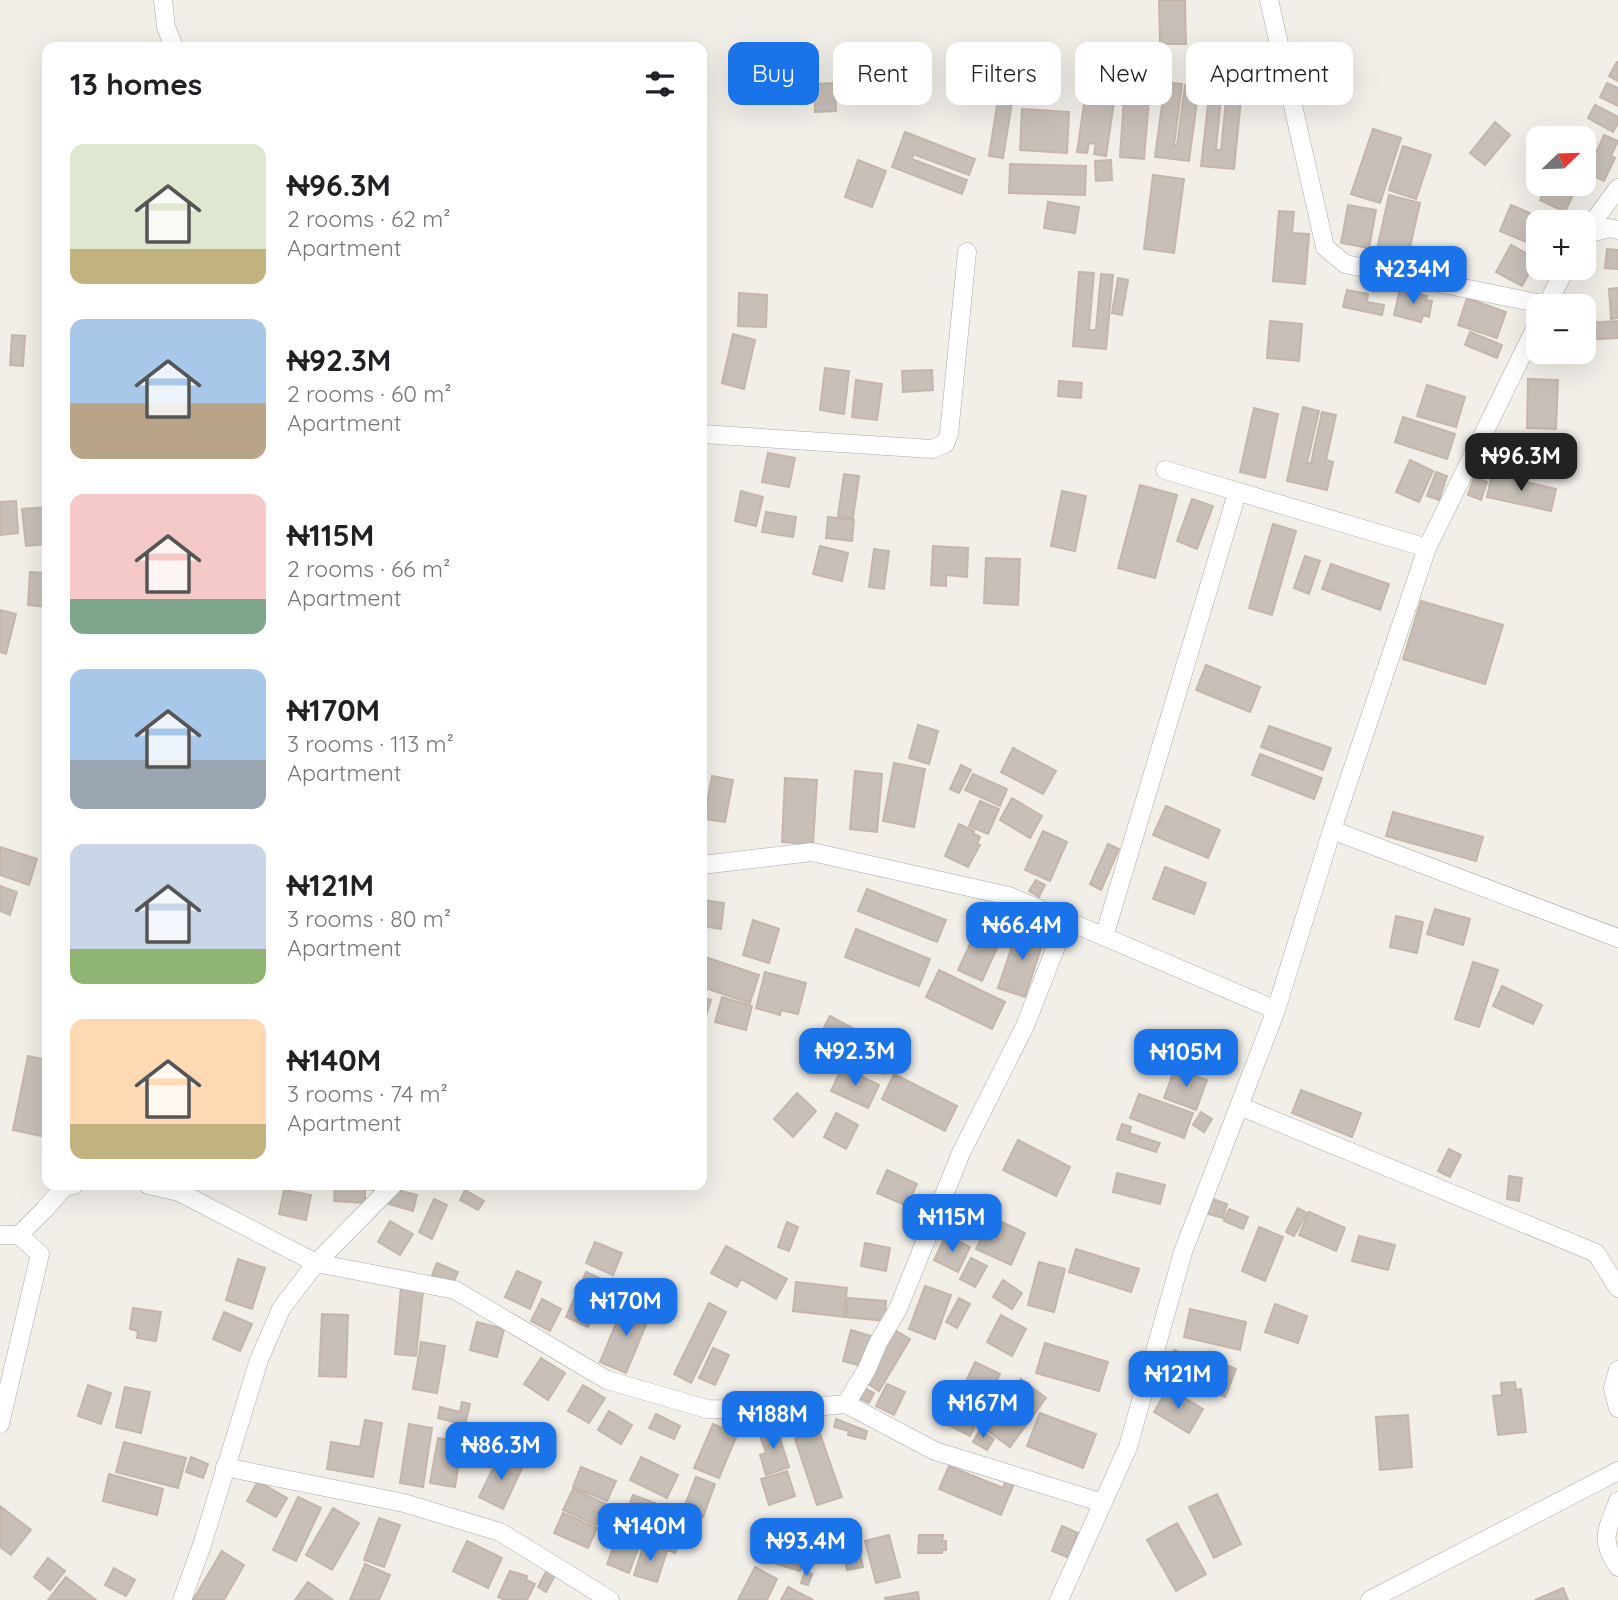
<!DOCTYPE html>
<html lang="en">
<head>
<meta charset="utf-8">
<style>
	body { margin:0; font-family:Quicksand,sans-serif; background:#f6f6f6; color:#202124; height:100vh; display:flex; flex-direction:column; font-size:26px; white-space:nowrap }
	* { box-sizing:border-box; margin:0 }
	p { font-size:23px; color:#757577 }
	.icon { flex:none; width:38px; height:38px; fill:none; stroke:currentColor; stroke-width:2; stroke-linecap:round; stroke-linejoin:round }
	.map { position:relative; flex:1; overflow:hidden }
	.details { position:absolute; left:42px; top:42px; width:665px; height:1148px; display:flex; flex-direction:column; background:#fff; border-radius:14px; box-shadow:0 7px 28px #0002 }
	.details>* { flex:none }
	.hud { position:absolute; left:728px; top:42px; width:665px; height:63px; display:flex; gap:14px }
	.needle { width:46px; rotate:67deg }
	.buttons { position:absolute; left:1526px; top:126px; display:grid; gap:14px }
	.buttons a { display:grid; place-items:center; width:70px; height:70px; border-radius:14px; background:#fff; box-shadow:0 7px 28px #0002; font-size:35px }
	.price { position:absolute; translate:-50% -60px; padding:0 16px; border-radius:14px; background:#1a73e8; color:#fff; font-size:23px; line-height:46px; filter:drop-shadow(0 2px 4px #0008) }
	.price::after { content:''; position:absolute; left:50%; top:42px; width:21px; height:16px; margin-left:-10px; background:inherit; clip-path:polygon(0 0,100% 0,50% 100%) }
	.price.on { background:#222; color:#fff }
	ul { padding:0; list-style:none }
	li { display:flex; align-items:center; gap:21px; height:175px; padding:0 28px }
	li span { display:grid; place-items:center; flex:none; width:196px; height:140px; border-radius:14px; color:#555 }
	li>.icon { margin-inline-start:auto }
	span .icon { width:84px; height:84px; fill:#fffc; stroke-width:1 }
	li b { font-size:30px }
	h2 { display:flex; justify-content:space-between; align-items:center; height:84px; padding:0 28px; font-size:30px }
	.tag { padding:0 24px; border-radius:14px; background:#fff; box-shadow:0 7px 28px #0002; font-size:24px; line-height:63px }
	.tag.on { background:#1a73e8; color:#fff }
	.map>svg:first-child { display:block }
</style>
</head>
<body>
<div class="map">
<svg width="1618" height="1600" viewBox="0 0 1618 1600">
	<rect width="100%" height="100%" fill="#f2efe9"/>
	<!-- building -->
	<path fill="#c7bfb8" stroke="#c4b6ab" stroke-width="2" d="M1159,0H1185L1186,44H1160Z
		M1617,62H1618V81L1609,76Z
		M1024,71L1046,72L1045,99L1023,98Z
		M1165,82L1182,84L1174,145H1177L1185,85L1199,87L1189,161L1155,157Z
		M835,83L836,111L815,112L814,84Z
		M1607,83L1618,88V106L1600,97Z
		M1087,84L1100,86L1099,96L1103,97L1105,87L1116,89L1106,156L1094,154L1096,144L1089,143L1087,153L1077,152Z
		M1210,87L1222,88L1216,150H1221L1227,89L1242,90L1234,169L1201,166Z
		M1124,97L1149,99L1144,159L1120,157Z
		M998,100L1012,102L1003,158L989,156Z
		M1595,105L1618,117V123L1613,132L1588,118Z
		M1022,109L1069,112L1067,153L1020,150Z
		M1495,122L1510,135L1485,165L1470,153Z
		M1373,129L1401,138L1380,203L1351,194Z
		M905,132L975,159L969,175L913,154L912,159L967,180L962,194L892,167Z
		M1604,135L1618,141L1611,156L1615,158L1604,181L1584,171V145L1597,151Z
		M1403,146L1431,155L1416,199L1389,190Z
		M858,160L886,171L872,207L845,197Z
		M1111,160L1112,180L1096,181L1095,161Z
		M1010,164L1086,166L1085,195L1009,193Z
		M1153,175L1184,179L1174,253L1144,249Z
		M1547,185L1572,197L1565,212L1540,200Z
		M1389,195L1420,203L1408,256L1377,249Z
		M1048,202L1079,207L1075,233L1044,228Z
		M1348,205L1376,210L1369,248L1341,243Z
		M1511,205L1551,222H1538V247L1500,231Z
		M1279,211L1294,212L1292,233L1309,234L1305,284L1273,281Z
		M1511,245L1537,259L1522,286L1496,272Z
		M1607,249L1618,250V269L1605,268Z
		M1079,272L1094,273L1089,330H1096L1101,274L1113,275L1106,349L1073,346Z
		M1118,278L1128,280L1122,315L1112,313Z
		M1618,288V318L1611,319L1609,289Z
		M1400,289L1427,296L1426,300L1432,301L1429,317L1423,315L1421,322L1394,315Z
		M1347,290L1368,294L1367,302L1384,305L1382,315L1343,307Z
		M739,293L767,295L766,327L738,326Z
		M1467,298L1506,312L1497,338L1458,325Z
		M1270,321L1302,324L1299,361L1267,358Z
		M1618,321V338L1584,340V323Z
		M1470,332L1502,345L1497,358L1465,345Z
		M733,334L755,340L744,389L722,383Z
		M12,335L25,336L23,366L10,365Z
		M825,368L849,371L844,414L820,410Z
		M932,370L933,390L903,392L902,371Z
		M1528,379L1558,380L1556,429L1527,428Z
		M856,380L882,384L877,420L852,417Z
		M1059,381L1082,383L1081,398L1058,396Z
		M1427,385L1465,397L1456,427L1417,416Z
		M1303,407L1319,411L1307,463H1311L1322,412L1336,415L1326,460L1333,462L1327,490L1287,481Z
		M1254,408L1278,414L1265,478L1240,472Z
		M1403,417L1455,434L1447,459L1395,442Z
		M1493,434L1506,439L1497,463L1484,458Z
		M1512,439L1565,457L1558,478L1505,460Z
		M768,453L795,458L789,487L762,482Z
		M1410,460L1433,471L1419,502L1396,492Z
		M1436,472L1447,476L1439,500L1427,496Z
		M844,474L859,476L853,518L838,516Z
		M1492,474L1556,489L1551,511L1487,497Z
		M1474,477L1487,482L1481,500L1468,495Z
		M1140,485L1177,495L1155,578L1118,568Z
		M741,491L763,497L756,526L735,521Z
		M1062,491L1086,496L1075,551L1051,546Z
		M1192,499L1213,506L1197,549L1177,541Z
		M16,501L18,533L0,535V502Z
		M47,507V544L26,546L22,509Z
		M766,512L796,517L793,537L762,532Z
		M828,517L854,520L852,541L826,538Z
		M1273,524L1296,531L1272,615L1249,608Z
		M820,546L848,553L842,581L813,574Z
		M933,546L968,548L967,577L946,575V586L931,585Z
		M874,549L889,551L884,589L869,587Z
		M1305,556L1320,561L1309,594L1294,588Z
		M986,558L1020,559L1018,605L984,603Z
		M1331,564L1389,584L1380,610L1322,589Z
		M30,572L47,573V607L28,605Z
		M1421,601L1503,625L1485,684L1403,659Z
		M0,610L16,614L6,654L0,652Z
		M1206,665L1260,687L1250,712L1196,690Z
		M918,725L938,731L929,764L909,758Z
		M1269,726L1331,748L1323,770L1261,747Z
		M1013,748L1056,771L1043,794L1001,772Z
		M1260,754L1322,778L1314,799L1252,775Z
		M894,763L925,769L914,827L883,821Z
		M961,765L971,770L959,793L950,789Z
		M855,771L882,774L877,832L850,829Z
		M973,774L1007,789L1000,806L965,790Z
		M712,776L733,780L725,822L704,819Z
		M785,778L817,780L813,844L782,842Z
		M1012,798L1042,816L1030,838L1000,820Z
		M980,801L999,809L988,834L969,826Z
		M1166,806L1220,830L1208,858L1153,835Z
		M1393,812L1483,837L1476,861L1386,836Z
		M959,824L974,831L973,833L980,837L977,844L980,845L968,867L945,856Z
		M1043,831L1067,842L1050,881L1025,870Z
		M1108,844L1119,849L1101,890L1090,884Z
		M0,847L37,859L29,885L0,875Z
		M1165,867L1206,883L1194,914L1153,899Z
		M1036,880L1045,885L1039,897L1029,891Z
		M0,886L17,892L10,915L0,911Z
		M867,889L946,920L937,942L858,911Z
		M703,900L724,903L721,929L702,926Z
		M1435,909L1470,919L1463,945L1427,934Z
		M985,912L1009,922L982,981L958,970Z
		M1396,916L1423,922L1417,953L1390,947Z
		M753,920L779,929L769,963L743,955Z
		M1018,928L1045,936L1025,997L998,988Z
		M856,929L930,959L919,986L845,957Z
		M702,956L759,975L750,1003L702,987Z
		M1473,962L1498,970L1479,1027L1455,1019Z
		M939,970L1005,1002L992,1029L926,997Z
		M765,972L806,983L798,1014L781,1010L780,1015L756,1008Z
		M1502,986L1542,1005L1533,1024L1493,1006Z
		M702,997L711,1000L702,1029Z
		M722,997L752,1006L746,1030L715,1022Z
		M830,1016L896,1051L884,1074L818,1039Z
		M28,1056L47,1060L46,1137L13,1130Z
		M842,1067L879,1085L868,1108L831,1091Z
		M1175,1068L1207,1080L1196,1110L1164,1098Z
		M894,1074L957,1106L945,1131L882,1099Z
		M1301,1090L1361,1113L1352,1137L1292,1113Z
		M797,1093L816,1111L793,1137L774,1119Z
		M1139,1094L1193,1113L1184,1138L1130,1118Z
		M1201,1112L1212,1119L1204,1132L1193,1125Z
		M836,1113L858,1125L846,1149L824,1137Z
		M1122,1124L1131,1127L1129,1133L1160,1143L1156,1152L1117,1139Z
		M1018,1140L1070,1167L1056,1196L1003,1170Z
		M1449,1149L1461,1155L1450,1177L1438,1171Z
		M887,1170L917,1184L907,1206L877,1193Z
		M1117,1173L1165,1185L1160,1204L1113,1192Z
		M1509,1176L1522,1178L1519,1201L1507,1199Z
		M335,1185H373V1190L365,1189V1203L334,1201Z
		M393,1189L417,1195L413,1211L389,1204Z
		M284,1190L311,1195L306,1220L279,1214Z
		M465,1190L484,1201L478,1210L460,1200Z
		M1210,1198L1227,1204L1223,1218L1205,1213Z
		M434,1199L447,1205L432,1239L419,1232Z
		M1298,1208L1307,1213L1294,1236L1286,1232Z
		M1229,1209L1248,1217L1243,1229L1224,1221Z
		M1309,1212L1345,1228L1336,1251L1299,1235Z
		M991,1217L1025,1233L1011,1265L976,1249Z
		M390,1221L413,1234L400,1255L378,1242Z
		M787,1222L798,1227L789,1251L778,1247Z
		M1259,1227L1283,1237L1265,1281L1242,1271Z
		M946,1235L970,1247L958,1272L934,1260Z
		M1359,1236L1395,1245L1388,1270L1352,1261Z
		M595,1242L622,1253L613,1275L586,1263Z
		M865,1243L890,1248L886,1271L861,1266Z
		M726,1246L787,1279L776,1299L741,1279L737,1287L711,1273Z
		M1076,1249L1139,1269L1131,1292L1069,1272Z
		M971,1258L987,1266L975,1287L960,1279Z
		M238,1259L265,1268L252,1309L226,1300Z
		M1039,1262L1065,1269L1054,1312L1028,1305Z
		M437,1263L458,1272L453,1284L432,1275Z
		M517,1271L541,1282L530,1309L505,1297Z
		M586,1272L608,1282L588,1327L566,1317Z
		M1003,1280L1022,1293L1012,1309L993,1297Z
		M796,1282L847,1288L844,1317L793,1311Z
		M925,1286L951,1295L935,1339L909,1329Z
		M401,1288L423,1291L416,1356L395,1354Z
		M848,1298L886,1301L885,1321L846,1317Z
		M959,1298L970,1304L957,1328L946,1322Z
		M542,1299L561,1309L550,1331L531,1321Z
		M625,1302L651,1313L626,1373L600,1362Z
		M709,1303L726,1312L691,1383L674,1374Z
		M1275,1304L1307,1316L1298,1343L1265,1332Z
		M133,1308L161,1312L156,1341L137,1338L138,1331L130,1329Z
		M1190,1309L1246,1322L1240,1350L1184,1337Z
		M224,1312L252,1324L240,1351L213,1339Z
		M322,1314L348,1315L346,1377L319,1376Z
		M1001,1315L1026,1329L1012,1356L987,1342Z
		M477,1322L504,1329L497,1357L470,1350Z
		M893,1329L910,1339L879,1391L862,1380Z
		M851,1330L874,1337L866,1367L843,1361Z
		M421,1342L445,1346L437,1393L413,1389Z
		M1045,1343L1108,1362L1099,1391L1036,1373Z
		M713,1348L729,1355L715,1385L699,1378Z
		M1174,1350L1193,1357L1183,1386L1164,1380Z
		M1204,1356L1236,1369L1225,1397L1193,1384Z
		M541,1358L565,1373L548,1400L524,1384Z
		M975,1362L1000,1374L970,1436L946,1424Z
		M1021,1379L1046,1398L1010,1447L985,1429Z
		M1515,1382L1516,1390L1521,1389L1526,1432L1498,1435L1493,1396L1502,1395L1501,1383Z
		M887,1384L905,1392L894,1415L876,1406Z
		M88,1385L111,1393L101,1424L78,1416Z
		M583,1385L605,1398L589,1423L568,1411Z
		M125,1387L150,1392L141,1433L116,1427Z
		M862,1387L874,1393L869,1403L857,1397Z
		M1168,1388L1203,1409L1189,1433L1154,1412Z
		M462,1402L470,1404L465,1425L438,1418L440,1407L460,1412Z
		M609,1411L632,1425L621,1444L598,1430Z
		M1040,1413L1096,1434L1083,1468L1027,1446Z
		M656,1414L680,1426L674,1439L649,1428Z
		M1408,1415L1412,1467L1380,1470L1376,1417Z
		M836,1419L867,1431L865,1439L848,1435L849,1431L834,1427Z
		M365,1420L382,1423L373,1477L327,1469L331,1442L360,1447Z
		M409,1424L432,1428L423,1487L400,1483Z
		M713,1424L737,1435L719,1478L694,1468Z
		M770,1426L771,1430L777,1429L789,1467L766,1475L760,1455L766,1453L758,1430Z
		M511,1429L536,1442L531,1451L506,1439Z
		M980,1430L994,1439L987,1450L973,1442Z
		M819,1431L842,1497L817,1505L795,1439Z
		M478,1434L494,1436L491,1467L475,1465Z
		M438,1438L462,1442L455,1487L430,1483Z
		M124,1442L186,1458L178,1488L116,1472Z
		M500,1454L523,1466L503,1509L479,1497Z
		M191,1457L208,1464L203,1478L186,1472Z
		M641,1457L678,1475L667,1498L630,1480Z
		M949,1466L1003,1488L1007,1477L1015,1481L1001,1515L939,1489Z
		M581,1467L616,1481L607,1501L573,1487Z
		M787,1471L795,1496L769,1505L761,1479Z
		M109,1474L163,1489L157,1515L103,1501Z
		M696,1477L715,1484L703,1517L683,1510Z
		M258,1481L287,1498L276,1517L247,1501Z
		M573,1489L606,1504L596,1525L563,1510Z
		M1217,1494L1241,1544L1214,1558L1189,1507Z
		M633,1495L655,1503L629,1573L607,1564Z
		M298,1497L321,1508L296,1561L273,1550Z
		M0,1506L31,1530L11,1555L0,1547Z
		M333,1508L359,1523L332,1570L306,1555Z
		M663,1509L690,1521L675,1553L649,1542Z
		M563,1513L597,1528L588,1548L554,1533Z
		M379,1518L400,1525L384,1567L364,1560Z
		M1177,1523L1206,1574L1176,1591L1147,1540Z
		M1062,1526L1078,1533L1073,1545L1077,1546L1072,1559L1052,1551Z
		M854,1528L863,1567L847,1570L838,1531Z
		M772,1533L808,1544L800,1571L764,1560Z
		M889,1535L900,1577L876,1583L865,1541Z
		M919,1535H943L942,1541H946V1550H942V1553H918Z
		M467,1541L502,1558L488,1588L453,1571Z
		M644,1544L667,1551L657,1582L634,1575Z
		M222,1551L244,1565L224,1600H193Z
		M48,1558L65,1571L50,1590L34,1577Z
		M365,1564L390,1575L379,1600H350Z
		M755,1567L777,1579L767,1600H738Z
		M114,1568L135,1580L126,1596L105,1585Z
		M547,1570L555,1575L546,1592L538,1587Z
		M510,1571L527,1576L526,1580L535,1584L527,1600H505L498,1597Z
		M805,1571L812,1574L808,1585L801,1583Z
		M66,1577L96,1600H48Z
		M308,1582L333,1600H295Z
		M788,1587L813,1600H781Z
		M1563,1588L1568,1600H1535Z
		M918,1592L919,1600H886L885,1598Z"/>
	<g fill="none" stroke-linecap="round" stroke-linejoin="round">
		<defs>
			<path id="minor" d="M163,0L166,27L174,47
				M1269,0L1325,247L1345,264L1547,305
				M1584,234L1618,188
				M1584,235L1609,228L1618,230
				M1546,306L1566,268
				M702,434L932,449L945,444L949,434L967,252
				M1165,470L1427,548
				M1332,830L1618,938
				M702,865L812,852L1009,896L1276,1010
				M1104,937L1237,493
				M1239,1106L1596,1253L1618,1288
				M148,1185L179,1192L316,1263L455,1290L607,1380L707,1409L780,1410L846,1404L935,1451L1103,1503
				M0,1235H19L40,1254L0,1424
				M19,1235L45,1209L64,1187L74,1185
				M1618,1370L1613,1388L1618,1408
				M846,1404L867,1369L878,1343L898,1309L961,1153L1025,1026L1066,921
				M225,1467L404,1503L500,1532L610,1600
				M1618,1501C1607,1531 1599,1539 1618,1567
				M182,1600L202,1545L259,1360L281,1309L316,1263L393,1185
				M1059,1600L1128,1447L1183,1252L1276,1010L1332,830L1427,548L1538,323
				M1370,1600L1618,1471"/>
		</defs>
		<!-- minor casing -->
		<use href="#minor" stroke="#a9a9a9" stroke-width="19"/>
		<!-- minor -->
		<use href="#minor" stroke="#fff" stroke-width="18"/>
	</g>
</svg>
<div class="buttons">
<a><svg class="needle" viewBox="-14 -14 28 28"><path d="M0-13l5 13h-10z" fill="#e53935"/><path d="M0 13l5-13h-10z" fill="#757577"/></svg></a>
<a>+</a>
<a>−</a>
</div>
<b class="price" style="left:1413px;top:306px">₦234M</b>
<b class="price on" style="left:1521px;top:493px">₦96.3M</b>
<b class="price" style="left:1022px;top:962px">₦66.4M</b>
<b class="price" style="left:855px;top:1088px">₦92.3M</b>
<b class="price" style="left:1186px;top:1089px">₦105M</b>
<b class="price" style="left:952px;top:1254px">₦115M</b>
<b class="price" style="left:626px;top:1338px">₦170M</b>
<b class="price" style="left:1178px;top:1411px">₦121M</b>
<b class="price" style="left:983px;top:1440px">₦167M</b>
<b class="price" style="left:773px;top:1451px">₦188M</b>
<b class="price" style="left:501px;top:1482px">₦86.3M</b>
<b class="price" style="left:650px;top:1563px">₦140M</b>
<b class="price" style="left:806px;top:1578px">₦93.4M</b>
<div class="hud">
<a class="tag on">Buy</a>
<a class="tag">Rent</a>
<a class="tag">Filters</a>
<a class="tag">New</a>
<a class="tag">Apartment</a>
</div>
<section class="details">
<h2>13 homes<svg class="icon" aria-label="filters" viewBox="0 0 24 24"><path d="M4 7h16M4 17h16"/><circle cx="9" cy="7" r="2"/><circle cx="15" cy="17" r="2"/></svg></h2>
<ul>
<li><span style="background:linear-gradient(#dfe7d0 75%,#c2b280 0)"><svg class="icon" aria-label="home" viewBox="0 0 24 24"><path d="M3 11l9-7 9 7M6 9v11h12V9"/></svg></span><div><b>₦96.3M</b><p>2 rooms · 62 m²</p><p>Apartment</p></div></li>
<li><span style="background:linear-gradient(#a9c7e8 60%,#b9a48a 0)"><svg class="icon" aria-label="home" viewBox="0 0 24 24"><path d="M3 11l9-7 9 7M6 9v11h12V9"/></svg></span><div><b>₦92.3M</b><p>2 rooms · 60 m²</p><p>Apartment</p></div></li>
<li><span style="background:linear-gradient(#f6c9c9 75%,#7fa58c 0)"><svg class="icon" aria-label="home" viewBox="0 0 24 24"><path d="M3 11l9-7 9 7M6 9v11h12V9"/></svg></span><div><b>₦115M</b><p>2 rooms · 66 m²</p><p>Apartment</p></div></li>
<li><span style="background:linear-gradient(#a9c7e8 65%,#9aa5b1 0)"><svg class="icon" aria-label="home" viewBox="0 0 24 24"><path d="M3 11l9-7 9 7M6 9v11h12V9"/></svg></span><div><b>₦170M</b><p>3 rooms · 113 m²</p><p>Apartment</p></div></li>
<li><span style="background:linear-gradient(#c9d6e8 75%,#8fb573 0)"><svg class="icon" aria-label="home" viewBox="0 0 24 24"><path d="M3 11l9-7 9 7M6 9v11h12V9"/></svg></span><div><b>₦121M</b><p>3 rooms · 80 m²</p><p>Apartment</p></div></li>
<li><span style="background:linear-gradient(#ffd9b3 75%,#c2b280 0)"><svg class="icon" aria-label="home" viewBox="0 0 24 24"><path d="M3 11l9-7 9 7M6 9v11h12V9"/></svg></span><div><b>₦140M</b><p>3 rooms · 74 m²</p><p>Apartment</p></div></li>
</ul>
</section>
</div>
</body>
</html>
